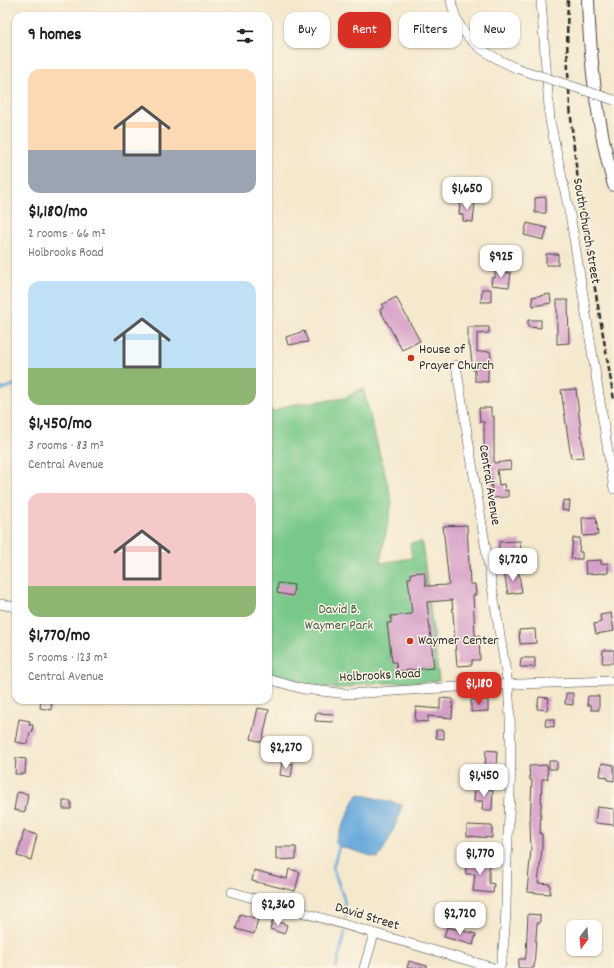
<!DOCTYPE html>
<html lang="en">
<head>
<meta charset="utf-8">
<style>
	body { margin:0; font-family:Dekko,sans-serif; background:#f2f2f2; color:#202124; height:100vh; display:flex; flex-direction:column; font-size:15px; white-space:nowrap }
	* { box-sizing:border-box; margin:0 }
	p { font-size:13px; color:#757577 }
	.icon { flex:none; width:22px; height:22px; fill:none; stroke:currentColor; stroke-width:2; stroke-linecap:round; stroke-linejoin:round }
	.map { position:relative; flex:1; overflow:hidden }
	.drawer { position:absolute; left:12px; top:12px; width:260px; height:692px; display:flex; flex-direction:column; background:#fff; border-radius:12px; box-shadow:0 1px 3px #0004 }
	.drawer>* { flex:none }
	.top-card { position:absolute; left:284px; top:12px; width:270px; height:36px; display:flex; gap:8px }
	.needle { width:26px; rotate:196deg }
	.tools { position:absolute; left:566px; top:920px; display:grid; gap:8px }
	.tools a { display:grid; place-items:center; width:36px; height:36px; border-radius:8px; background:#fff; box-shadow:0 1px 3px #0004; font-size:20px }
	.price { position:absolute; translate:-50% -34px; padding:0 9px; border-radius:8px; background:#fff; color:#222; font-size:13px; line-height:26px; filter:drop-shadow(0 1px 2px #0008) }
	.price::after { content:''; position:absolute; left:50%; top:24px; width:12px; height:9px; margin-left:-6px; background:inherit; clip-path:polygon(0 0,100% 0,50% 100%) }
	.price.active { background:#d93025; color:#fff }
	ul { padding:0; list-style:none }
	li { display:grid; align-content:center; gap:8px; height:212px; padding:0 16px }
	li span { display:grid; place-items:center; height:124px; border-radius:12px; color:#555 }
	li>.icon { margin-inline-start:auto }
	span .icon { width:72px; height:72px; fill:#fffc; stroke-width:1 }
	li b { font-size:17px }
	h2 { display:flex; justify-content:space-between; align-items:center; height:48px; padding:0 16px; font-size:17px }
	.pill { padding:0 14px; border-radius:12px; background:#fff; box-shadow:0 1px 3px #0004; font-size:14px; line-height:36px }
	.pill.active { background:#d93025; color:#fff }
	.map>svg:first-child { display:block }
</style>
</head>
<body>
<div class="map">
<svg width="614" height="968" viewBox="0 0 614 968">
	<rect width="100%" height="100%" fill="#fcf5e5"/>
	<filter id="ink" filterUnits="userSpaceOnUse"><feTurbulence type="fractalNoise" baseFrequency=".025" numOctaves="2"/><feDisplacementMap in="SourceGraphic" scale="8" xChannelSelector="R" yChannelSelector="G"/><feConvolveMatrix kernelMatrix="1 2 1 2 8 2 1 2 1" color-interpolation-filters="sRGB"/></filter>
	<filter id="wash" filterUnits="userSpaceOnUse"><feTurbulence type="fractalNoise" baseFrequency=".012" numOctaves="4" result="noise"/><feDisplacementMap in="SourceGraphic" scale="16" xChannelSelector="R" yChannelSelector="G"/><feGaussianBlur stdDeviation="0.9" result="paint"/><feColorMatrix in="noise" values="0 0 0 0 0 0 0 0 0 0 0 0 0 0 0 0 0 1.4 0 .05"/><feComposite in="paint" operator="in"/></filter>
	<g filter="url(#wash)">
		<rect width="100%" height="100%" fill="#f4e8cd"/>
		<!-- green -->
		<path fill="#77c889" stroke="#517a5a" d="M363,388L392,502L380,563L412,558L410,543L422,542L439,681L360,684C335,695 293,681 268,673V405L272,412L289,405L345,398Z"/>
		<!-- water -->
		<path fill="#69aadd" stroke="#4a6a84" d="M359,794L402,805C397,823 389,842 378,858L339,846L335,842L354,801Z"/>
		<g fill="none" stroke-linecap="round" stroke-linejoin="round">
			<!-- stream -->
			<path stroke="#69aadd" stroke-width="2.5" d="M0,390L16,384
				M341,845L339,846L333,868L344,899L346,918
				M336,968L345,932"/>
		</g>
		<g id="blocks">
			<!-- building -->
			<path fill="#d69fc8" d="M546,197V213H535V198Z
				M460,202L475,203L473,222L463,221V215L459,214Z
				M527,223L547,228L544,240L524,235Z
				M546,254H558V265H546Z
				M495,271L511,273L509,287L491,285L492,277L495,278Z
				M482,289H491V302H481Z
				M550,294L551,303L533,306L532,297Z
				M396,297L420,341L402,350L380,310L383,308L382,305Z
				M557,300H568L569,343L557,344Z
				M528,320H541V328L528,327Z
				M468,327H489V333L477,334V352L490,351L492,365L488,366V382L475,381V370H473L470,346H468Z
				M304,331L308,342L288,345L286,337Z
				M576,389L584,457L571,458L561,390Z
				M479,408H491V416H494V463L510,461L511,469L497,470L499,485L504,484L505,491L508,490V497L492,498L491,479H488L484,458V422H480Z
				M563,500L570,501L569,511L562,510Z
				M596,517L598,535L583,536L582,518Z
				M467,525L470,584H475L476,595H473L475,636L479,635L480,660H472V665L457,666L452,600L427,602L434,668L397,671L396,662H392L387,623H391V616L412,614L408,578H411V573L424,572L426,586L449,585L443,526Z
				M573,538H580L579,552H582V559H571Z
				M520,541L521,551H499V542Z
				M601,560V564L608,563V573L586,574L585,561Z
				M518,569L522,592L508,594L504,572Z
				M278,583L294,585L293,596L277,593Z
				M611,613L614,631L596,634L594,624L601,622L600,615Z
				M535,629L536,643L520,644L519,630Z
				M603,650H614V663H602Z
				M521,658H535V667H520Z
				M566,693H573V705L565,704Z
				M588,696H599V710H591V705H587Z
				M539,697L549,698L547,710L537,709Z
				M440,698L453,699L452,718L428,716V722L415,721L416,707L440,709Z
				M41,700H52L51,710L40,708Z
				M471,700H488V711L471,712Z
				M258,708L269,710L262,742L251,739Z
				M316,713L334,714L333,722L315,721Z
				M19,719L30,721L29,725H33L32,733L30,732L28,744L15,742Z
				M546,719H554V727L545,726Z
				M436,730H444V739L436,738Z
				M486,750L497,751L496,768H485Z
				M16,758L26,759L25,774H15Z
				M549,761H557V769H549Z
				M282,762L293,764L291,777L280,775Z
				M602,763L614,765V781L607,780V777L600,776Z
				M547,765L548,779H542L540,834H542V849L538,883L550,884V894L527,892L531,849L530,823L532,780H530L529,766Z
				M474,766L482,768L480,777L472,775Z
				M475,788L493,790L492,810H482L483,801H474Z
				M17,792L28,794L25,812L14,810Z
				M63,801H71V809H63Z
				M597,807L614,809V825L595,823Z
				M467,825L492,826V838L467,836Z
				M24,831L37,835L31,860L17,856Z
				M276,847H296V859L276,860Z
				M465,862H489V883L494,884L493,893L473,891L475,874H466Z
				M289,869L300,872L295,891L252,881L254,870L287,879Z
				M240,914L258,919L254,934L236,929Z
				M528,914L540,915V923H537L534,968H518L519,959H525L526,955Z
				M273,920L287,925L284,934L270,929Z
				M447,927L476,934L473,945L444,937Z
				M409,961L427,966V968H407Z"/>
		</g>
	</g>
	<g filter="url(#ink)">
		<use href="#blocks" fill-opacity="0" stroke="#494743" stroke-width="1"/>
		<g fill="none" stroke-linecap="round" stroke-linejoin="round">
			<defs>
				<path id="minor" d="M451,0C457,37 484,54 516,68
					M541,0L550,121L571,220L614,489
					M456,365L508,685C513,743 510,801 507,859C506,895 507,932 500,968
					M0,604L16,607
					M268,679L303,689L348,694L488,685L614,681
					M232,892L494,968
					M364,968L374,934"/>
				<path id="major" d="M588,0C590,63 597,125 614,185"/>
			</defs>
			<!-- minor casing -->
			<use href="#minor" stroke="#494743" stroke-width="10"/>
			<!-- major casing -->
			<use href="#major" stroke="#494743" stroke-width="14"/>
			<!-- minor -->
			<use href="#minor" stroke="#fff" stroke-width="9"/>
			<!-- major -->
			<use href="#major" stroke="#fff" stroke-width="12"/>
			<!-- rail -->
			<path stroke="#2b2b2b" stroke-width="2.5" stroke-dasharray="6 3" stroke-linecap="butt" d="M568,0C562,135 593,268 614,400"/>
			<defs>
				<path id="minor-bridge" d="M516,68L614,100"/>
			</defs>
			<!-- minor-bridge casing -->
			<use href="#minor-bridge" stroke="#494743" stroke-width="10" stroke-linecap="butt"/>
			<!-- minor-bridge -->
			<use href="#minor-bridge" stroke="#fff" stroke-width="9"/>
		</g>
	</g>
	<!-- markers -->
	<g fill="#c8321e" stroke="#fcf5e5" stroke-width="1.5">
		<circle cx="411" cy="358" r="4"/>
		<circle cx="410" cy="641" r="4"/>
	</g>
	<g text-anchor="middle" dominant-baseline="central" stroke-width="3" stroke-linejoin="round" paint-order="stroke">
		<!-- street labels -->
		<g font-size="14" fill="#2b2b2b" stroke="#fcf5e5">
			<text transform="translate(586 231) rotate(80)">South Church Street</text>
			<text transform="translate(489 485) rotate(81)">Central Avenue</text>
			<text transform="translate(380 676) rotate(-3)">Holbrooks Road</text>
			<text transform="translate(367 917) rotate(17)">David Street</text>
		</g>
		<!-- poi labels -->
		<g font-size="14" fill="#2b2b2b" stroke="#fcf5e5" text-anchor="start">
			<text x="419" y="350">House of<tspan x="419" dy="16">Prayer Church</tspan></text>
			<text x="418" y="641">Waymer Center</text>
		</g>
		<!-- park labels -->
		<g font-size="14" fill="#425a47" stroke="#fcf5e5">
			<text x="339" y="610">David B.<tspan x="339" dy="16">Waymer Park</tspan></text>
		</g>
	</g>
</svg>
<div class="tools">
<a><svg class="needle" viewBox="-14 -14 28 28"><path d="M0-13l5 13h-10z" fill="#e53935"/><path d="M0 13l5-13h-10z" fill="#757577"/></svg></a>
</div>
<b class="price" style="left:467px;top:211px">$1,650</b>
<b class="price" style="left:501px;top:279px">$925</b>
<b class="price" style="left:513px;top:582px">$1,720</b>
<b class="price active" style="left:479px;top:706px">$1,180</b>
<b class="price" style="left:286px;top:770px">$2,270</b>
<b class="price" style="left:484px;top:798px">$1,450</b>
<b class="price" style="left:480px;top:876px">$1,770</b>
<b class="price" style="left:278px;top:927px">$2,360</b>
<b class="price" style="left:460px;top:936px">$2,720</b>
<div class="top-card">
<a class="pill">Buy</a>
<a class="pill active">Rent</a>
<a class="pill">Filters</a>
<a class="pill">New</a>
</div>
<section class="drawer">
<h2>9 homes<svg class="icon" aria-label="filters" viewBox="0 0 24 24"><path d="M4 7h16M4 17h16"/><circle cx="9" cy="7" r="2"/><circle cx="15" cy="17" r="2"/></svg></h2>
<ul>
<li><span style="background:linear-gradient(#ffd9b3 65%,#9aa5b1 0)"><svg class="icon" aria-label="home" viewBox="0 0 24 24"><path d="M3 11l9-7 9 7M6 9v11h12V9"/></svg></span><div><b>$1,180/mo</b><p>2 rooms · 66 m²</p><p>Holbrooks Road</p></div></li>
<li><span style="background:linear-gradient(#bfe0f5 70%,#8fb573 0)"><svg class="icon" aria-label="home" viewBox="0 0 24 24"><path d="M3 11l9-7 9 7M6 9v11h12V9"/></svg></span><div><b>$1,450/mo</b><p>3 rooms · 83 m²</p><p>Central Avenue</p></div></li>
<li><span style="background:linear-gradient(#f6c9c9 75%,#8fb573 0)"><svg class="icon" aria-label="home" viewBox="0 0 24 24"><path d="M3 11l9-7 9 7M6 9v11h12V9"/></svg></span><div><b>$1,770/mo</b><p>5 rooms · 123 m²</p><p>Central Avenue</p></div></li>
</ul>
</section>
</div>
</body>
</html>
